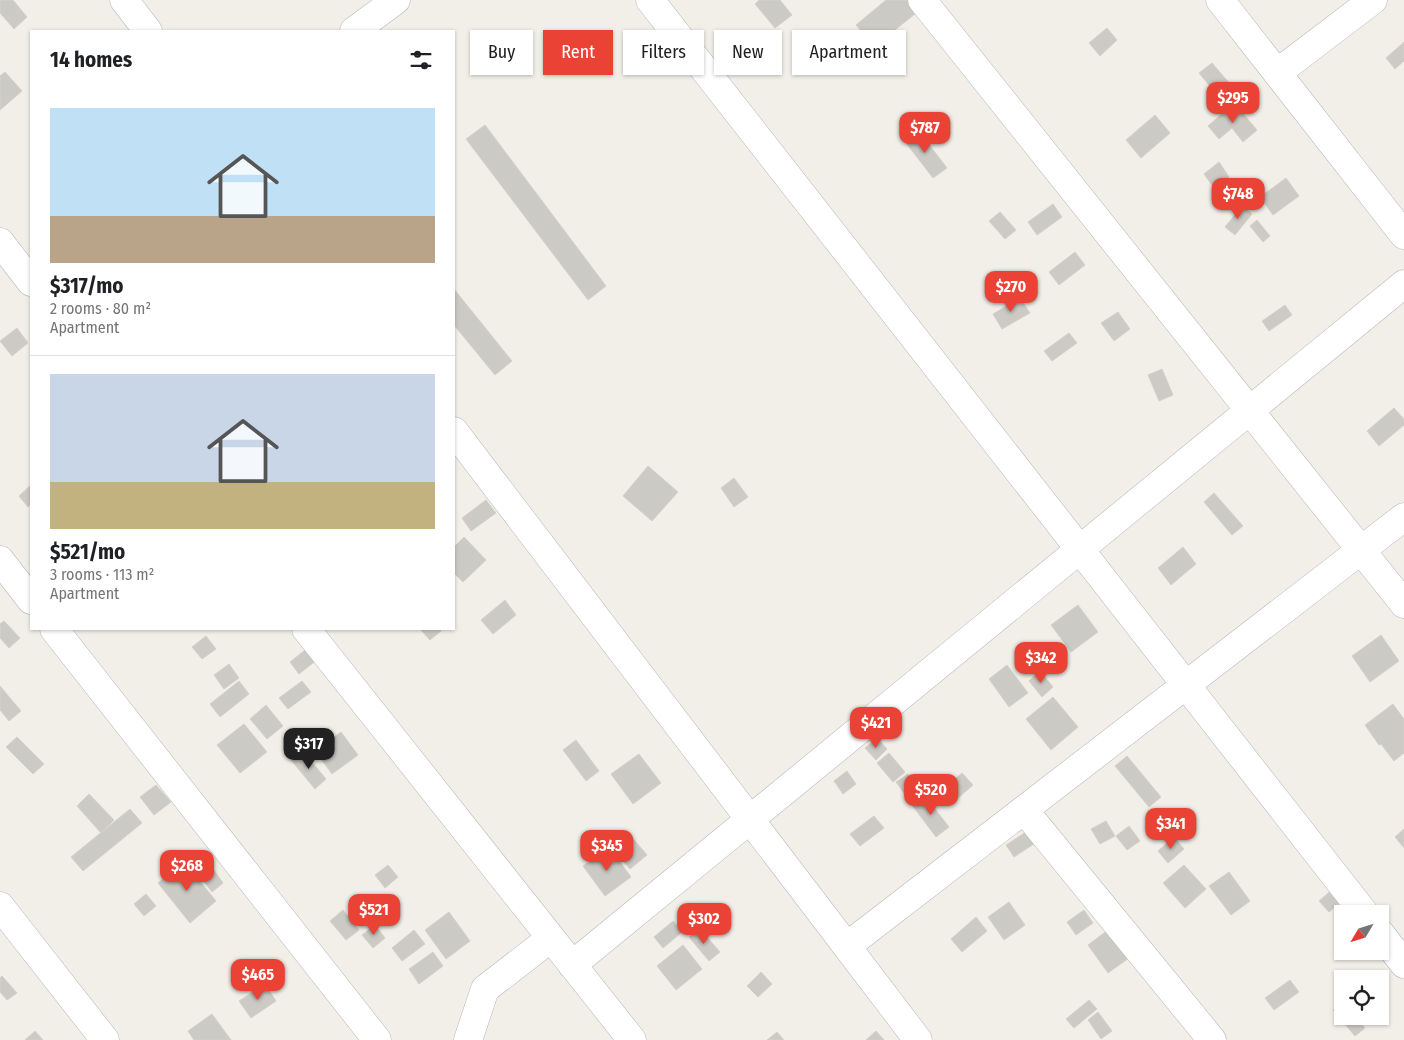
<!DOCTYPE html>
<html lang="en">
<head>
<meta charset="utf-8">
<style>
	body { margin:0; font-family:"Fira Sans Condensed",sans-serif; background:#f2f2f2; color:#202124; height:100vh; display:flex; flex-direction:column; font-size:19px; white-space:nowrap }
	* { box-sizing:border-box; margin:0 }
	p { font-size:16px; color:#757577 }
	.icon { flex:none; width:28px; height:28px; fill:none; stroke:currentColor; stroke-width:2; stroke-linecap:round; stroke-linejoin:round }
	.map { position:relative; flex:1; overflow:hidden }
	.details { position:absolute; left:30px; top:30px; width:425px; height:600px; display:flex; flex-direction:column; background:#fff; border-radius:0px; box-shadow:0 1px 4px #0004 }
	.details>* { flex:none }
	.hud { position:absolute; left:470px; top:30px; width:475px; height:45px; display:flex; gap:10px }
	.needle { width:32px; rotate:232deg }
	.buttons { position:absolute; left:1334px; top:905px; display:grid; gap:10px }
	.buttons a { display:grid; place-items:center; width:55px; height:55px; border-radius:0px; background:#fff; box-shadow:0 1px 4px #0004; font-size:25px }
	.price { position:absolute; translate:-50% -42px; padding:0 11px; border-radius:10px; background:#ea4335; color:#fff; font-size:16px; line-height:32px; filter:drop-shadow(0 1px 2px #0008) }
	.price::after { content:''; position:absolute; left:50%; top:30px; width:15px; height:11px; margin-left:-8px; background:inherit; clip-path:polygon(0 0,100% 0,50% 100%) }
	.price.on { background:#222; color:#fff }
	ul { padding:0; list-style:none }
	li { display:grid; align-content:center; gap:10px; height:265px; padding:0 20px }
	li+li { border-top:1px solid #e0e0e0 }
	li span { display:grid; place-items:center; height:155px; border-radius:0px; color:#555 }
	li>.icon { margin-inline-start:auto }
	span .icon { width:90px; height:90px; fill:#fffc; stroke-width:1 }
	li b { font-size:21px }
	h2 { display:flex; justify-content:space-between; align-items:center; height:60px; padding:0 20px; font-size:21px }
	.tag { padding:0 18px; border-radius:0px; background:#fff; box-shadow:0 1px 4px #0004; font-size:18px; line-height:45px }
	.tag.on { background:#ea4335; color:#fff }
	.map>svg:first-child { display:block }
</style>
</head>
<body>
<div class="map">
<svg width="1404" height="1040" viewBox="0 0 1404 1040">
	<rect width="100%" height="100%" fill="#f1efe8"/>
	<!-- building -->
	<path fill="#cccac5" stroke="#d6d1c6" d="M0,0H13L27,17L14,29L0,13Z
		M759,0H780L792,15L775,28L755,4Z
		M886,0H914L921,9L874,47L856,25Z
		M1107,28L1117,40L1100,56L1089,43Z
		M1404,42V61L1395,69L1386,58Z
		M1212,63L1231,85L1218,96L1199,73Z
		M5,72L22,91L0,110V76Z
		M1234,103L1257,130L1243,142L1232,128L1219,139L1208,126Z
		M1155,115L1170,133L1141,158L1126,140Z
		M485,125L606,286L588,300L466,139Z
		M917,129L947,168L933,178L903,139Z
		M1219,162L1229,177L1214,188L1204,174Z
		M1286,178L1299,196L1273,215L1260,197Z
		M1053,204L1062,217L1037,235L1028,222Z
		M1242,206L1252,214L1235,235L1225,227Z
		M1000,212L1016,230L1005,239L989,221Z
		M1257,220L1270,236L1263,242L1250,226Z
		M1075,252L1085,265L1059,285L1049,272Z
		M454,289L512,361L495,375L454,325Z
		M1020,298L1030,313L1002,329L993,314Z
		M1285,305L1292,315L1269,331L1262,321Z
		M1118,312L1130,329L1114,341L1101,323Z
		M17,328L28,343L12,356L0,341Z
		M1069,333L1077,343L1052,361L1044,351Z
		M1162,369L1173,395L1159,401L1148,375Z
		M1394,408L1404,419V425L1379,446L1367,431Z
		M648,466L678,492L652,521L623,496Z
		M734,478L748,497L734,507L721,488Z
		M31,485V504L28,507L19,496Z
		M1214,493L1243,526L1232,535L1204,502Z
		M486,500L496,513L471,531L462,518Z
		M464,537L486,560L463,582L454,573V547Z
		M1183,547L1196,564L1171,585L1158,568Z
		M505,600L516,615L493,634L481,620Z
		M1078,605L1098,632L1071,652L1051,625Z
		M4,621L20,638L9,648L0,638V624Z
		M420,629H440L441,631L430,640Z
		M1381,635L1399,661L1370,682L1352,656Z
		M206,636L216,649L202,659L192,647Z
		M314,643L323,655L299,674L290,662Z
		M229,664L239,678L224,689L214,675Z
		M1007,665L1028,693L1009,707L989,679Z
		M1040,671L1053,687L1042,697L1029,681Z
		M239,681L249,694L220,717L210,704Z
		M302,681L311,692L288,709L279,698Z
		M0,686L21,711L9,721L0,710Z
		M1053,697L1078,727L1051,750L1026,719Z
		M1393,704L1404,719V753L1394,761L1381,744L1379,745L1365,725Z
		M266,705L283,726L267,739L250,719Z
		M244,724L267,752L240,773L217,745Z
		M341,732L358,755L332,774L315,751Z
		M17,737L44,764L33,774L6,747Z
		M877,738L887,749L876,760L865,748Z
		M576,740L599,771L586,781L563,750Z
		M302,750L326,779L315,789L291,760Z
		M889,753L905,772L893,782L877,763Z
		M639,754L661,783L633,804L611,774Z
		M1127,756L1161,797L1149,807L1115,766Z
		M847,771L856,784L843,794L834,781Z
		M962,773L973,785L950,805L940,792Z
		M908,774L922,795L911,803L896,782Z
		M156,785L171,802L154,815L140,797Z
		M89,794L114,820L101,833L77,806Z
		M925,796L949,827L936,837L912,805Z
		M130,809L142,823L83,871L71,857Z
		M874,816L884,828L860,846L850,834Z
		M1106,821L1115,836L1100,844L1091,829Z
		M1129,826L1140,841L1127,850L1116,836Z
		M1032,828L1040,840L1014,857L1006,845Z
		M1404,829V848L1395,837Z
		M630,835L647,855L630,869L613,849Z
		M1174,837L1184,849L1168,863L1158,851Z
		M609,847L631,877L605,896L583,866Z
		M206,859L223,883L212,892L194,868Z
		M184,862L216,901L190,923L158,883Z
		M388,865L398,877L385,888L375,875Z
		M1184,865L1206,889L1185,908L1163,883Z
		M1229,872L1250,901L1231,915L1209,886Z
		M1333,889L1343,900L1329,912L1319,901Z
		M146,894L156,906L144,916L134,904Z
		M1009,902L1025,925L1004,940L988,917Z
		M343,910L359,930L346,940L330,921Z
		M1084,910L1093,923L1076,935L1067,922Z
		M449,912L470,941L446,959L425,930Z
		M976,917L987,931L962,952L951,939Z
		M673,921L682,932L663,948L654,937Z
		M375,925L385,938L373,948L362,935Z
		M699,928L720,952L709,961L689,937Z
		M414,930L425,944L402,961L392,948Z
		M1108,930L1129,958L1108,973L1088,945Z
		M683,945L702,969L676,990L657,966Z
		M433,952L443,966L419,984L409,969Z
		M761,972L772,984L758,997L747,986Z
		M2,976L17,993L7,1000L0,992V978Z
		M1290,980L1299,992L1274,1010L1265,998Z
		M265,984L276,1001L251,1018L239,1001Z
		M1380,984L1389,994L1380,1001Z
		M1089,1000L1097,1009L1074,1028L1066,1019Z
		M1342,1002V1016H1355L1365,1028L1355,1036L1333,1010Z
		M1098,1012L1112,1031L1101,1039L1088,1020Z
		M212,1014L231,1040H194L188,1031Z
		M35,1031L43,1040H25Z
		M876,1031L884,1040H866Z
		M777,1032L784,1040H767Z"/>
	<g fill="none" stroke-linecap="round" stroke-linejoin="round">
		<defs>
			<path id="minor" d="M124,0L148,31
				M650,0L1365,914
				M922,0L1404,604
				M1220,0L1404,235
				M354,31L396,0
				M1277,73L1373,0
				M0,242L31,282
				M454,431L918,1040
				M0,560L31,600
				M54,629L377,1040
				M306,629L632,1040
				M1024,810L1212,1040
				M0,906L105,1040
				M1380,933L1404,964
				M847,946L1404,517
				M572,965L1404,284
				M468,1040L485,989L551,938"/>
		</defs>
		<!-- minor casing -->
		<use href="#minor" stroke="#b5b8bc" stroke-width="29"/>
		<!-- minor -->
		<use href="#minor" stroke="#fff" stroke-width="28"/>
	</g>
</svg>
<div class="buttons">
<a><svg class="needle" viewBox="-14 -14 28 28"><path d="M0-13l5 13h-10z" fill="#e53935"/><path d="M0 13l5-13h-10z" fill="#757577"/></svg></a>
<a><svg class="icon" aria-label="locate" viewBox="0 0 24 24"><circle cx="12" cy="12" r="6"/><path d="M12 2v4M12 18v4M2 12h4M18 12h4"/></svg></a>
</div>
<b class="price" style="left:1233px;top:124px">$295</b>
<b class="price" style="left:925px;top:154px">$787</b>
<b class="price" style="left:1238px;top:220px">$748</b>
<b class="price" style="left:1011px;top:313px">$270</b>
<b class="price" style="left:1041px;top:684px">$342</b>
<b class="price" style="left:876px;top:749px">$421</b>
<b class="price on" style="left:309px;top:770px">$317</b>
<b class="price" style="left:931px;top:816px">$520</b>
<b class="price" style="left:1171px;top:850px">$341</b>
<b class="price" style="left:607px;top:872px">$345</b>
<b class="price" style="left:187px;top:892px">$268</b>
<b class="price" style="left:374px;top:936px">$521</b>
<b class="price" style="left:704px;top:945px">$302</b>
<b class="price" style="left:258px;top:1001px">$465</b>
<div class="hud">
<a class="tag">Buy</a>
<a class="tag on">Rent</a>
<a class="tag">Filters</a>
<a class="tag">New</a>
<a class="tag">Apartment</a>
</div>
<section class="details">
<h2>14 homes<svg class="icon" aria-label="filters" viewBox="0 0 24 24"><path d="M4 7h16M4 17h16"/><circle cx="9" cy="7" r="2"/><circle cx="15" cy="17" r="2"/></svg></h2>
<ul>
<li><span style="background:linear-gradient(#bfe0f5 70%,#b9a48a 0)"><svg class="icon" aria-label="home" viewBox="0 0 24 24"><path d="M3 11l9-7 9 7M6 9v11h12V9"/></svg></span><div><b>$317/mo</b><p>2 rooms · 80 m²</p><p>Apartment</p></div></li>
<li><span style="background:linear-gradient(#c9d6e8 70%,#c2b280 0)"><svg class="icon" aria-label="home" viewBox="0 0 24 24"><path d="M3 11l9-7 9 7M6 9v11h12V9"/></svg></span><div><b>$521/mo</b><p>3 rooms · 113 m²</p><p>Apartment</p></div></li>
</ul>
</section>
</div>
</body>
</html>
